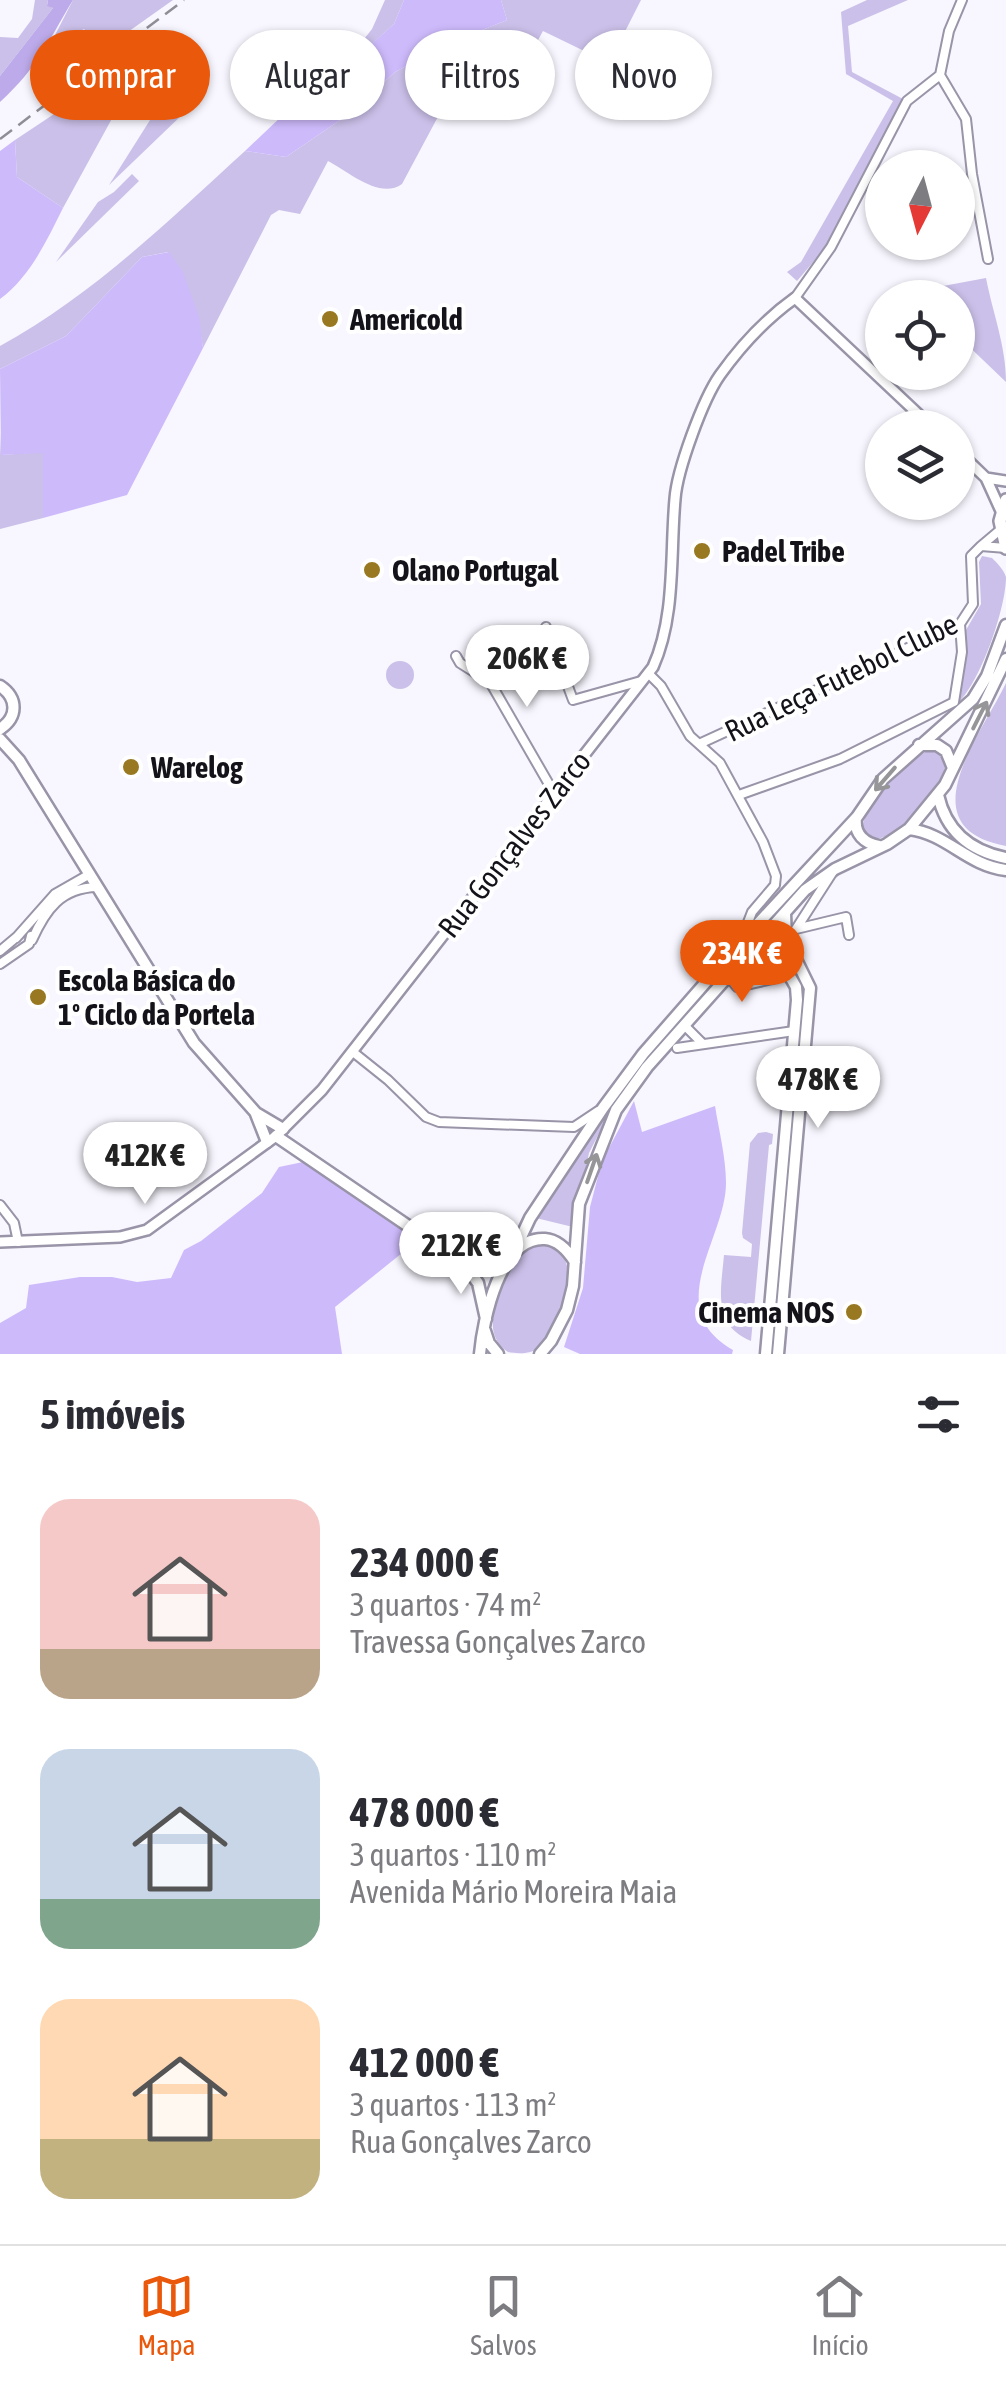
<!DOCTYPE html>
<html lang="pt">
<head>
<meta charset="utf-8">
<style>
	body { margin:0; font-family:"Asap Condensed",sans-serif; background:#f7f7f7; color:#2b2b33; height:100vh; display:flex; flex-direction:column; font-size:38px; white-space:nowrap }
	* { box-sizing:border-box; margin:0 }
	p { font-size:32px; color:#7c7c81 }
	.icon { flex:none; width:55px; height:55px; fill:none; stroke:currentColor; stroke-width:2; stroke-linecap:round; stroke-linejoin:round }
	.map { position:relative; height:1354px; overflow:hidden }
	.drawer { display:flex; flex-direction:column; background:#fff; flex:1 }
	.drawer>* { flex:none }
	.hud { position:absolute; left:30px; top:30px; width:948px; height:90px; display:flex; gap:20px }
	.needle { width:65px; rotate:186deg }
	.controls { position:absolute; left:865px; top:150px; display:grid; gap:20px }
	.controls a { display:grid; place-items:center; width:110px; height:110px; border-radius:50%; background:#fff; box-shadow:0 2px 8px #0004; font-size:50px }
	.price { position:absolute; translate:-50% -85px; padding:0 22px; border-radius:35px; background:#fff; color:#222; font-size:32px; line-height:65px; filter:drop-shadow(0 2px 5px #0008) }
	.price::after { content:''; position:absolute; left:50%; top:60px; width:30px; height:22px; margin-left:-15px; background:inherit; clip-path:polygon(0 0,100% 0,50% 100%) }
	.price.active { background:#ea580c; color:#fff }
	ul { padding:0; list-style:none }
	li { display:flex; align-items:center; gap:30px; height:250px; padding:0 40px }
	li span { display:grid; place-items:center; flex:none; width:280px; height:200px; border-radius:30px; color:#555 }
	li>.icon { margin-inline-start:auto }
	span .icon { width:120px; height:120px; fill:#fffc; stroke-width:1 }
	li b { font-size:42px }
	h2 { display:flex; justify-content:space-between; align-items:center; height:120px; padding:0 40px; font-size:42px }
	.chip { padding:0 35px; border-radius:45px; background:#fff; box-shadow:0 2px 8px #0004; font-size:35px; line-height:90px }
	.chip.active { background:#ea580c; color:#fff }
	.dock { display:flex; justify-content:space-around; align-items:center; height:140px; border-top:2px solid #e1e1e2; background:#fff; font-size:28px; color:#7c7c81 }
	.dock a { display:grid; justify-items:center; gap:5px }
	.dock .active { color:#ea580c }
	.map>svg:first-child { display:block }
</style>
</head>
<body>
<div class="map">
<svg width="1006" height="1354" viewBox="0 0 1006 1354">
	<rect width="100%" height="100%" fill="#f8f6fe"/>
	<!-- green -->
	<path fill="#cbc0e9" d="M35,0H48L47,5L53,8L0,76V37L18,38L32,19Z
		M73,0H173L101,51L84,29L58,45L54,37Z
		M385,0H404L394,24L330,82L372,29Z
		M501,0H641L609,63L543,31L513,86L507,89L475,76L463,75L456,83L402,184C380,200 349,172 328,161L300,214L279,210L271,215L203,348C198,313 189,281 168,252L142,257L66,336L0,369V346C93,295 167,222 245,151L286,157L349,114L395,72L450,43L507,20Z
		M867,0H908L848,26L852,72L903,99L826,247L797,281L787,272L801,262L893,101L846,74L841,12Z
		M149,51L63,208L17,177L15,140Z
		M157,109L172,116L186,111L109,185Z
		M132,174L139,181L56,262L98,202L114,192Z
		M986,278C993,314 1006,346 1006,382L958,336V298L917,297L911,292Z
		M0,433L1,455L43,452V518L0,529Z
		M982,556L992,558C997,563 1004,570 1006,577C1006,608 981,680 959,702L967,655L966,630L981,604L979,562Z
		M386 675a14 14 0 1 1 28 0a14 14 0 1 1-28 0Z
		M1006,683V846C906,828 981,735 1006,683Z
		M933,750L942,755L946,764C940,790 900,845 870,838L863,829C861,807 911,752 933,750Z
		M622,1088L589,1153L573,1227L536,1218Z
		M766,1132L773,1134L772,1144L769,1145L751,1341C712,1325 721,1290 724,1255L751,1257L752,1244L743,1238L742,1233L750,1143L758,1133Z
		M539,1243C590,1247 565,1327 539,1348C531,1354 518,1354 508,1352C474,1330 505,1279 520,1252Z"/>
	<!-- forest -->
	<path fill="#cdbafb" d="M404,0H501L507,20L450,43L395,72L349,114L286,157L245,151L284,114H293L394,24Z
		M15,140L17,177L63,208C47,240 30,277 0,299V151Z
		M169,252L183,272L199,317L203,348L127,495L43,518V453L1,455L0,369L66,336L142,257Z
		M634,1101L642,1132L715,1106C719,1131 726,1158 726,1183C726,1239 660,1308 733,1350L732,1354H580L564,1347L583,1288L590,1207L602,1161Z
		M303,1162L320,1169L417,1241L335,1307L342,1354H0V1323L26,1308L29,1285L80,1277H112L137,1282L171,1278L184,1250L201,1241L262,1193L279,1167Z"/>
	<!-- water -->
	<path fill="#bdaaea" d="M48,0H73C47,43 39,66 0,102V76L53,8L47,6Z"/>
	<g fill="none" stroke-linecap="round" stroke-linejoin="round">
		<defs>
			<path id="minor" d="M940,75L966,119L972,174L988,259
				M795,298L831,247L907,101L940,75L949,31L962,0
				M1000,530L981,546L1006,548
				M546,627L573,700L641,681
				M456,656L460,663L490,682L554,793
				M648,673L661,686L690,736L720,763L763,842L776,876L775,885L752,912L742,938
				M699,744L960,624L973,604L971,556L981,546
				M739,795L840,759L954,702L962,652L960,624
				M832,873L796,929L846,917L849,935
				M16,938L55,894L90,874
				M32,940C46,909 61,888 97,887
				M0,951L19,935
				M0,964L29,944L31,936
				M728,976L737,987L773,979
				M684,1025L703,1044
				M677,1048L794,1031
				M353,1052L388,1080L426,1117L439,1122L574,1127L598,1111
				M0,1205L14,1223L18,1242"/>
			<path id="tertiary" d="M958,451L986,478L1001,511
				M986,478L1006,481
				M0,1242L120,1237L147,1230L276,1136L322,1090L653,667C676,616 670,554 675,499C677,470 703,399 720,375C740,347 767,318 795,298L933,428"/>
			<path id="secondary" d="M0,686C18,698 18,717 0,729
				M0,739L19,760L194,1043L256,1113L283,1129
				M919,745H937L946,751L953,768
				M938,795C946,831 970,851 1006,858
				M856,818C854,834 864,843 879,846
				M909,829C948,834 966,865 1006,870
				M743,960L757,956L783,964L796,987L797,1000L766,1354
				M256,1114L267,1142
				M276,1136L464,1264L478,1283L486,1319
				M515,1250L530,1218L603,1108L643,1054L741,942L857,817L883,779L973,699L987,676L1006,625
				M464,1264L492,1262L511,1255
				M484,1328L489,1343L498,1354
				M480,1354C483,1320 500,1236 545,1239C559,1240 568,1251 575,1262
				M540,1354L551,1341L567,1310L573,1286L579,1204L616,1110L647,1067L805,890L835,869L887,844L909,829L945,785L1006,659
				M778,1354L810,988L786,939L785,913"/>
			<path id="primary" d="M1006,500L1000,521L1006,548"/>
		</defs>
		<!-- minor casing -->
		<use href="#minor" stroke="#9994a7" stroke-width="12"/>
		<!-- tertiary casing -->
		<use href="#tertiary" stroke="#9994a7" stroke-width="14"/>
		<!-- secondary casing -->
		<use href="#secondary" stroke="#9994a7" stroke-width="15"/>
		<!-- primary casing -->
		<use href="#primary" stroke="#9994a7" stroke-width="16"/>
		<!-- minor -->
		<use href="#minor" stroke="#fff" stroke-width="8"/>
		<!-- tertiary -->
		<use href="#tertiary" stroke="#fff" stroke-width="9"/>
		<!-- secondary -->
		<use href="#secondary" stroke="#fff" stroke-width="10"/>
		<!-- primary -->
		<use href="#primary" stroke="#fff" stroke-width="11"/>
		<!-- rail -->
		<path stroke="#8f8d95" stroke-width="2.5" stroke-dasharray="15 8" stroke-linecap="butt" d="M0,139L184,0"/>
	</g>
	<!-- one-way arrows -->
	<defs><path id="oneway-shaft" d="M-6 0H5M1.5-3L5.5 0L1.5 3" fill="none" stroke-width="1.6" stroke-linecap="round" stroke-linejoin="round" transform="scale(2.5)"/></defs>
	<g stroke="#969598">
		<use href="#oneway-shaft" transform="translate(980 715) rotate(-63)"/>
		<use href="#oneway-shaft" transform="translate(885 779) rotate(131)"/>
		<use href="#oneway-shaft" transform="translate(592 1168) rotate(-71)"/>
	</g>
	<!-- markers -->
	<g fill="#987821" stroke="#fff" stroke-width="4">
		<circle cx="330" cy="319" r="10"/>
		<circle cx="702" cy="551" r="10"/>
		<circle cx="372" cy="570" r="10"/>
		<circle cx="131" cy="767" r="10"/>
		<circle cx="38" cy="997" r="10"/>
		<circle cx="854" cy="1312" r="10"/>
	</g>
	<g text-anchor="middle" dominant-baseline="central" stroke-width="8" stroke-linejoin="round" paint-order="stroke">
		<!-- poi labels -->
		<g font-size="30" font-weight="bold" fill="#15131a" stroke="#fff" text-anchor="start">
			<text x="350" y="319">Americold</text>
			<text x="722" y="551">Padel Tribe</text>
			<text x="392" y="570">Olano Portugal</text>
			<text x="151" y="767">Warelog</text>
			<text x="58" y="980">Escola Básica do<tspan x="58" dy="34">1º Ciclo da Portela</tspan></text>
			<text x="834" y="1312" text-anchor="end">Cinema NOS</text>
		</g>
		<!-- street labels -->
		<g font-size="30" fill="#15131a" stroke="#fff">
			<text transform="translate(841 677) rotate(-26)">Rua Leça Futebol Clube</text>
			<text transform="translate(514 844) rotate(-52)">Rua Gonçalves Zarco</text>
		</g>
	</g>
</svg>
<div class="controls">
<a><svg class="needle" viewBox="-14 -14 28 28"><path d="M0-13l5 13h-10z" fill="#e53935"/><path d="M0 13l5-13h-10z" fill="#7c7c81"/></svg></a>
<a><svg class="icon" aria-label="locate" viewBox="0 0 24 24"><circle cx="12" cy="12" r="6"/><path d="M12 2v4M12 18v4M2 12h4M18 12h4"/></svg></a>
<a><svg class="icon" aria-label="layers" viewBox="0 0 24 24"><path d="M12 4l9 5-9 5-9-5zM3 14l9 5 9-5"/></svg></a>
</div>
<b class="price" style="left:527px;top:710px">206K €</b>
<b class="price active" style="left:742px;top:1005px">234K €</b>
<b class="price" style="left:818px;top:1131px">478K €</b>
<b class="price" style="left:145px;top:1207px">412K €</b>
<b class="price" style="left:461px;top:1297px">212K €</b>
<div class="hud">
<a class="chip active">Comprar</a>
<a class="chip">Alugar</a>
<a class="chip">Filtros</a>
<a class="chip">Novo</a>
</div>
</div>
<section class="drawer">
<h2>5 imóveis<svg class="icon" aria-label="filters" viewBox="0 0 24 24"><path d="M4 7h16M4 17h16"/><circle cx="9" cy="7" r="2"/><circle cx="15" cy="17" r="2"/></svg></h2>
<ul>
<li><span style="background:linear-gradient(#f6c9c9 75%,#b9a48a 0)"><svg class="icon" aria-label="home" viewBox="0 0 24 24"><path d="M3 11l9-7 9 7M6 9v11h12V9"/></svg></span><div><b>234 000 €</b><p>3 quartos · 74 m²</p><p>Travessa Gonçalves Zarco</p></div></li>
<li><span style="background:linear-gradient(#c9d6e8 75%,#7fa58c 0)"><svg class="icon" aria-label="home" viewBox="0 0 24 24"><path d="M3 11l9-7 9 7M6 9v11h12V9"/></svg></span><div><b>478 000 €</b><p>3 quartos · 110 m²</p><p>Avenida Mário Moreira Maia</p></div></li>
<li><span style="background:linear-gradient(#ffd9b3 70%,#c2b280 0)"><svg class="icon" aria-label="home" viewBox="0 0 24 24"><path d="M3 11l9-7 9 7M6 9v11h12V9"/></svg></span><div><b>412 000 €</b><p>3 quartos · 113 m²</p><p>Rua Gonçalves Zarco</p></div></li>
</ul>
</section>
<nav class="dock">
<a class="active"><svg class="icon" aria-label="map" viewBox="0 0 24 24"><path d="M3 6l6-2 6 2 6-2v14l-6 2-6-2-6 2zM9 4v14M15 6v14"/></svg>Mapa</a>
<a><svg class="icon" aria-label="saved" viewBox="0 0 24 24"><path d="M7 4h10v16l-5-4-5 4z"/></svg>Salvos</a>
<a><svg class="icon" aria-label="home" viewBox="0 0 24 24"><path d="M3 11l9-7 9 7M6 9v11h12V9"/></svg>Início</a>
</nav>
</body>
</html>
